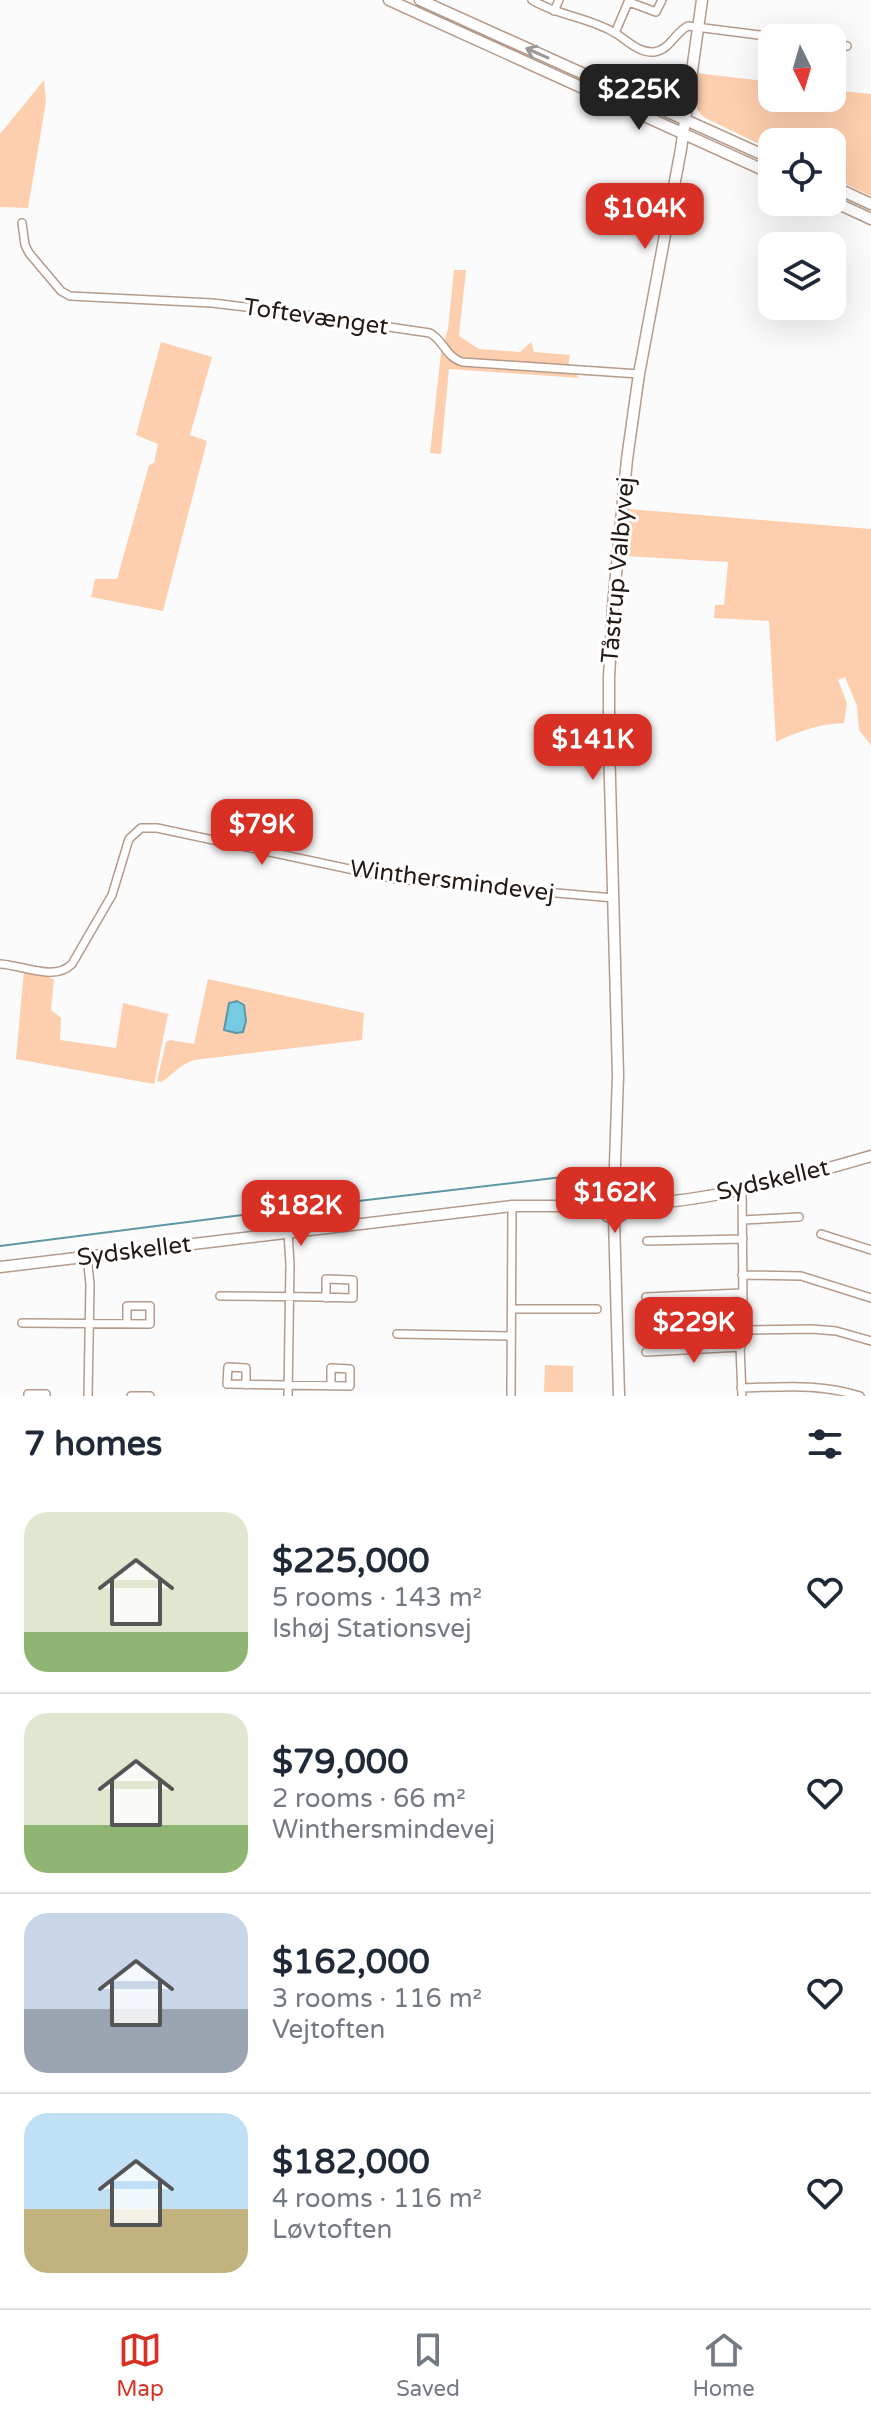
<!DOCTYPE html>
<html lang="en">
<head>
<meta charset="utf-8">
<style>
	body { margin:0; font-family:"Varela Round",sans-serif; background:#f2f2f3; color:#1f2937; height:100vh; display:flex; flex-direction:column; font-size:30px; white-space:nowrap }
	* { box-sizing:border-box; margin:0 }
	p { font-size:26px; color:#747a83 }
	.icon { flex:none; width:44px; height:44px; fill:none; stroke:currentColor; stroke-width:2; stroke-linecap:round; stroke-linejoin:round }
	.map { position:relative; height:1396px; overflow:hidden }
	.sheet { display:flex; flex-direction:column; background:#fff; flex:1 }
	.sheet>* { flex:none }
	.needle { width:52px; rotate:175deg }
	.controls { position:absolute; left:758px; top:24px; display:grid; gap:16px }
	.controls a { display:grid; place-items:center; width:88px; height:88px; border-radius:16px; background:#fff; box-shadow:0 8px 32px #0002; font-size:40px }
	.price { position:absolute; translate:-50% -68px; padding:0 18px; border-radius:16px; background:#d93025; color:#fff; font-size:26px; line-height:52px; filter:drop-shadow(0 2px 4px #0008) }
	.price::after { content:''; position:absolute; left:50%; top:48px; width:24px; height:18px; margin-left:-12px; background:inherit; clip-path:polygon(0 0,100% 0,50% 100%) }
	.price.current { background:#222; color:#fff }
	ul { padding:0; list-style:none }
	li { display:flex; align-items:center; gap:24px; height:200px; padding:0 24px }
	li+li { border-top:2px solid #e0e1e3 }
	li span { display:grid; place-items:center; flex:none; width:224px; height:160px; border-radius:24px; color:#555 }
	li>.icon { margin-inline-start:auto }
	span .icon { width:96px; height:96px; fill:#fffc; stroke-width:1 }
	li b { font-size:34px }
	h2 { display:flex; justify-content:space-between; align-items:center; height:96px; padding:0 24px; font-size:34px }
	.dock { display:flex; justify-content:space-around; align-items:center; height:112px; border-top:2px solid #e0e1e3; background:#fff; font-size:22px; color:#747a83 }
	.dock a { display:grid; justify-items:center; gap:4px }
	.dock .current { color:#d93025 }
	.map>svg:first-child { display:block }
</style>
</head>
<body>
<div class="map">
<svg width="871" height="1396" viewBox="0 0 871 1396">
	<rect width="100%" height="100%" fill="#fbfbfb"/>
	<!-- green -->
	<path fill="#fecfae" d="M696,73L772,82V98H832V90L871,94V196L832,178V142H772V150L703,117L697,109Z
		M44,80L46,102L28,208L0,207V134Z
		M454,270H466L459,336L479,349L520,352L531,342L534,352L570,355L568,366L579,378L449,369L441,454L430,453L441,353L448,329Z
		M161,342L212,357L190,435L207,441L163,611L91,597L95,579H117L149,465L154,463L158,444L136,435Z
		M629,509L871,529V745L859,730L857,706L845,677L838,680L847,703L844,723C819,724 799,731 776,742L769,621L714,618L715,605H724L728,562L624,556Z
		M24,970L54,979L51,1010L61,1018L60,1040L116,1048L123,1003L168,1014L154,1084L16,1059Z
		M208,979L364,1013L362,1040L194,1060L183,1065L162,1082L157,1081L166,1042L170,1040L194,1044Z
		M545,1365L573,1366V1392H544Z"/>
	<!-- water -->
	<path fill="#76cbe3" stroke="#5d96a5" stroke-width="2" d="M237,1001L244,1005L246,1021L243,1032L236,1033L224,1030L229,1003Z"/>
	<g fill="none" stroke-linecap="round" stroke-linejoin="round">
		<!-- stream -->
		<path stroke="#5d96a5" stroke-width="2" d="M0,1246L290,1209L588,1174"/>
		<defs>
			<path id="street" d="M532,0C558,16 589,17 615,33C627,40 638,53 654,52C670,50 675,32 688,26L783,38
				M629,2L656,12L662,0
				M554,11L559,0
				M615,33L629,0
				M832,44L847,46
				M22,223L25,245L29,253L61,291L70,296L212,303L279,311L430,333C444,341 446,357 462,362L639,374
				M0,964C23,965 54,982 72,964L112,895L129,839L141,828H157L396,879L614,898
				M743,1220L799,1217
				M288,1232L290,1264L288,1396
				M821,1234L871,1250
				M647,1241L743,1239
				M87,1256L90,1284L88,1396
				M742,1275L801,1276L871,1298
				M220,1296L319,1297L353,1298V1280L326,1279V1298
				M646,1297L742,1293
				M512,1309H597
				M22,1323L150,1324V1306H127V1324
				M741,1330L812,1329L836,1331L871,1341
				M397,1334L511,1336
				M646,1352L741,1347
				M246,1385V1368L228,1367L227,1384L350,1386V1369L331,1368V1386
				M741,1388C784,1387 819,1383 860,1396
				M28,1396V1394H46V1396
				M131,1396H150
				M511,1396L512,1206
				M742,1396L739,1321L743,1306L742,1189"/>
			<path id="secondary" d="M389,0L772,174
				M420,0L772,159
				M832,186L871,204
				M832,201L871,219
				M614,1194L618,1075L609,743V677L613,606L627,459L639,374L681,149L702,0
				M602 1206a12 12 0 1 1 24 0a12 12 0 1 1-24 0Z
				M626,1205C708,1202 792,1179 871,1156
				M614,1218L619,1396
				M0,1267L512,1206H602"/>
		</defs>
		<!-- street casing -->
		<use href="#street" stroke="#b59b8a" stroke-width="10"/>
		<!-- secondary casing -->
		<use href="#secondary" stroke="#b59b8a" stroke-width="13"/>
		<!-- street -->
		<use href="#street" stroke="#fff" stroke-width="7"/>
		<!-- secondary -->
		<use href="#secondary" stroke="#fff" stroke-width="10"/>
	</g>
	<!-- one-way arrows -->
	<defs><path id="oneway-shaft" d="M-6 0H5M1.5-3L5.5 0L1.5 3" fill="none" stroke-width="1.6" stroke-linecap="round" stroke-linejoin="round" transform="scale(2)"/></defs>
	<use stroke="#9c9895" href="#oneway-shaft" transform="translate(537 53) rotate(-156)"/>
	<g text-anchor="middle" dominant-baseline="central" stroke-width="6" stroke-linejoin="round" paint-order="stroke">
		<!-- street labels -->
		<g font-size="24" fill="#241a13" stroke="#fff">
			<text transform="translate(316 317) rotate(8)">Toftevænget</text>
			<text transform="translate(618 570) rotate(-85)">Tåstrup Valbyvej</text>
			<text transform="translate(452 881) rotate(7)">Winthersmindevej</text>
			<text transform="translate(773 1180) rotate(-13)">Sydskellet</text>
			<text transform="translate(134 1251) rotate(-7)">Sydskellet</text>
		</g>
	</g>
</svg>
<div class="controls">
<a><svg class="needle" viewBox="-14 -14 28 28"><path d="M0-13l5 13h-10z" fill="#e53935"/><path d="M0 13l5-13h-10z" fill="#747a83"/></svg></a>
<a><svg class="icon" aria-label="locate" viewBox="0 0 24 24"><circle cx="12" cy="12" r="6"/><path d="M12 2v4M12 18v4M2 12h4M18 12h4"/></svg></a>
<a><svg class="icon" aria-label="layers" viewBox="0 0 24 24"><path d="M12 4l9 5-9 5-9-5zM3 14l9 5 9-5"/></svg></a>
</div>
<b class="price current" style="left:639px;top:132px">$225K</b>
<b class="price" style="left:645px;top:251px">$104K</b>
<b class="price" style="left:593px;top:782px">$141K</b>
<b class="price" style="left:262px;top:867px">$79K</b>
<b class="price" style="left:615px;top:1235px">$162K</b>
<b class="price" style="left:301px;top:1248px">$182K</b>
<b class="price" style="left:694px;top:1365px">$229K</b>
</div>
<section class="sheet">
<h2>7 homes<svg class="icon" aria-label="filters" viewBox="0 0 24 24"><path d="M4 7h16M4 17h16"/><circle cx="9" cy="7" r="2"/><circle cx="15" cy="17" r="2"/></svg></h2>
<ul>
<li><span style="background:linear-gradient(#dfe7d0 75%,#8fb573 0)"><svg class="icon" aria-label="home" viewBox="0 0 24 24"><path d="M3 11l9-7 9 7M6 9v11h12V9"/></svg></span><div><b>$225,000</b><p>5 rooms · 143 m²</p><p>Ishøj Stationsvej</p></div><svg class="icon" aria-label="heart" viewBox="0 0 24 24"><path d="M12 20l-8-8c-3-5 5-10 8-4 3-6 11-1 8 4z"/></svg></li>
<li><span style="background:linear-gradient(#dfe7d0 70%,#8fb573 0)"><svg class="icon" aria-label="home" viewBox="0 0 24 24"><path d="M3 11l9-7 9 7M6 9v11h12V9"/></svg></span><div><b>$79,000</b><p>2 rooms · 66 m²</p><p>Winthersmindevej</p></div><svg class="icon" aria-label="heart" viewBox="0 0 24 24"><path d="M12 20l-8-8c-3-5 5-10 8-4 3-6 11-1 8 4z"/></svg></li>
<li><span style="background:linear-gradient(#c9d6e8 60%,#9aa5b1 0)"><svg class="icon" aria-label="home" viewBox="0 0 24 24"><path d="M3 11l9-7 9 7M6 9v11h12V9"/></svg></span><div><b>$162,000</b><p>3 rooms · 116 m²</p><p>Vejtoften</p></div><svg class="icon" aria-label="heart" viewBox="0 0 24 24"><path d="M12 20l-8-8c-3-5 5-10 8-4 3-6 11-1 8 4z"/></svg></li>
<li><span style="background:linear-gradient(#bfe0f5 60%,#c2b280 0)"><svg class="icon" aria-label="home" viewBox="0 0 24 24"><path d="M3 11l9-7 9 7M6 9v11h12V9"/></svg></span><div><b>$182,000</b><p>4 rooms · 116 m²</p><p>Løvtoften</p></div><svg class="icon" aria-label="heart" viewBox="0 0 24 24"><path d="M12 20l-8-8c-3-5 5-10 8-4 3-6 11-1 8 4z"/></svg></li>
</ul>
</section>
<nav class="dock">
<a class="current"><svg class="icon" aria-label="map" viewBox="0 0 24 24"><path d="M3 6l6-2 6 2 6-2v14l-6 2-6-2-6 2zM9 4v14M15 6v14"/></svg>Map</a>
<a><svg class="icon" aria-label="saved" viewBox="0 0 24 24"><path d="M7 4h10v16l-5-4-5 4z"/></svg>Saved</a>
<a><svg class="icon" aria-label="home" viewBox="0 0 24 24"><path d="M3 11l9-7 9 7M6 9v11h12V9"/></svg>Home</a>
</nav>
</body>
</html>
